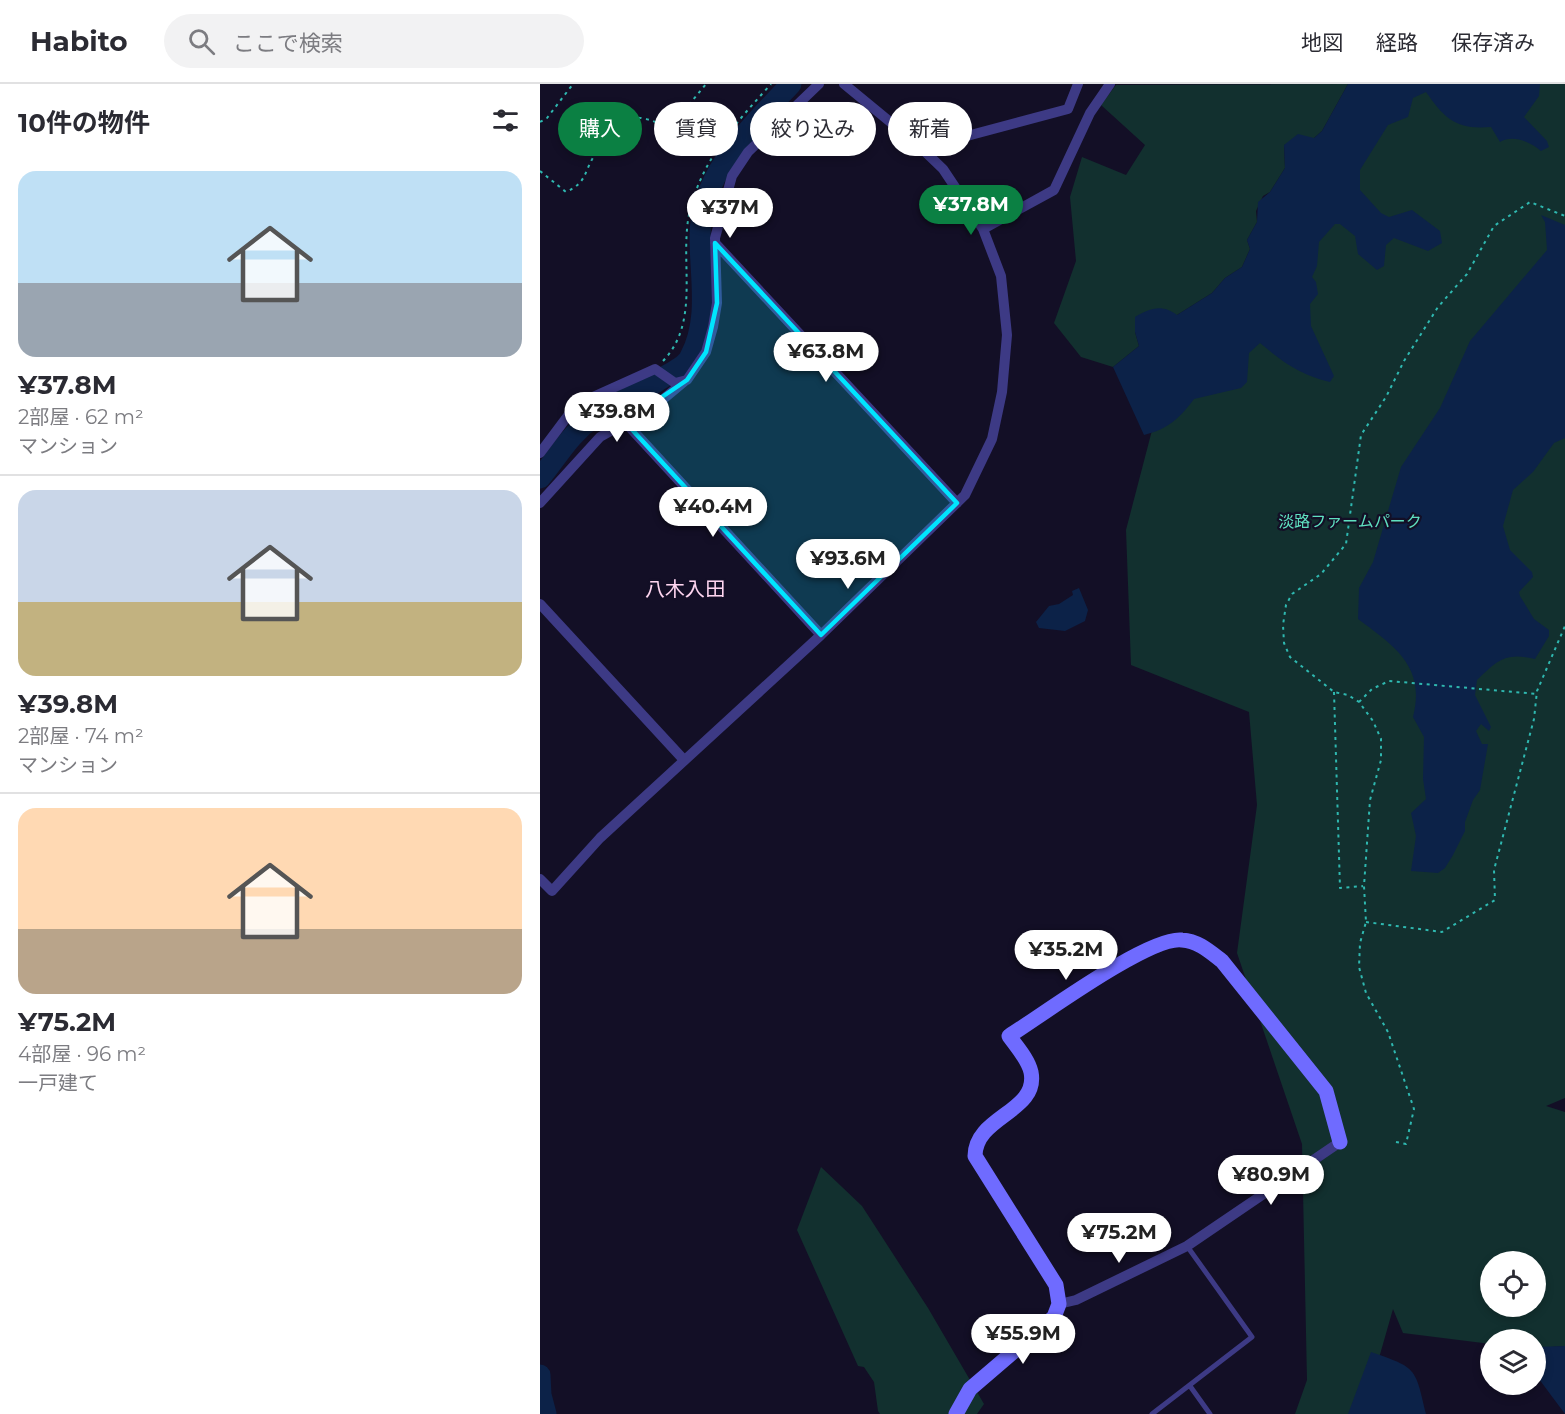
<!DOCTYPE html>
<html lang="ja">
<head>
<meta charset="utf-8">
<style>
	body { margin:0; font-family:Montserrat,"Noto Sans JP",sans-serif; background:#f2f2f3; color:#2b2b33; height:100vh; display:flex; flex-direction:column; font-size:22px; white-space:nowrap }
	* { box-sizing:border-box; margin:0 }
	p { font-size:20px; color:#7c7c81 }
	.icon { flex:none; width:33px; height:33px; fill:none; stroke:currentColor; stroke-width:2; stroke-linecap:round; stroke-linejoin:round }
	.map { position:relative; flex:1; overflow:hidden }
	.sheet { display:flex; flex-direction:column; background:#fff; width:540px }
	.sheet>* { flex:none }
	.banner { position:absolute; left:18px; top:18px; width:570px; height:54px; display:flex; gap:12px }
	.controls { position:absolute; left:940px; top:1167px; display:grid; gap:12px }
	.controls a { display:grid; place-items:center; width:66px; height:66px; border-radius:50%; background:#fff; box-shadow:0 3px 9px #0003; font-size:30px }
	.price { position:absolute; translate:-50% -51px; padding:0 14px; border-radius:21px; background:#fff; color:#222; font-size:20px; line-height:39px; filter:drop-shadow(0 2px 3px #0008) }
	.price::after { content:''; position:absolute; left:50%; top:36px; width:18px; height:14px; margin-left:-9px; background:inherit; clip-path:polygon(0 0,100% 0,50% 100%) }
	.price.on { background:#0b8043; color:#fff }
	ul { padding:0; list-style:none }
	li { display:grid; align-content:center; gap:12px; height:318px; padding:0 18px }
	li+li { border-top:2px solid #e1e1e2 }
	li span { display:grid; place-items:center; height:186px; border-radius:18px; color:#555 }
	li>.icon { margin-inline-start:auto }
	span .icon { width:108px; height:108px; fill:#fffc; stroke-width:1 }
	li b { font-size:26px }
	h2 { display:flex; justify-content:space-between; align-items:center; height:72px; padding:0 18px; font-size:26px }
	.chip { padding:0 21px; border-radius:27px; background:#fff; box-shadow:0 3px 9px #0003; font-size:21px; line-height:54px }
	.chip.on { background:#0b8043; color:#fff }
	header { display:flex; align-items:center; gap:36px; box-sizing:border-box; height:84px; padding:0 30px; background:#fff; border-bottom:2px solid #e1e1e2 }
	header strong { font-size:28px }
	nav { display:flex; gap:33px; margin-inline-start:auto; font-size:21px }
	.search { width:420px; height:54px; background:#f2f2f3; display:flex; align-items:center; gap:15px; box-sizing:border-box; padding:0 21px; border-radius:33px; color:#7c7c81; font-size:22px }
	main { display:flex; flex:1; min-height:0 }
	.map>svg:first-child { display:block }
</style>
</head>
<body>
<header>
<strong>Habito</strong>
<div class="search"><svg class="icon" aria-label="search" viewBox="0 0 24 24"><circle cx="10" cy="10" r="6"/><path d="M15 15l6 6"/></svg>ここで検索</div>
<nav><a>地図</a><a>経路</a><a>保存済み</a></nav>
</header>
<main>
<section class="sheet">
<h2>10件の物件<svg class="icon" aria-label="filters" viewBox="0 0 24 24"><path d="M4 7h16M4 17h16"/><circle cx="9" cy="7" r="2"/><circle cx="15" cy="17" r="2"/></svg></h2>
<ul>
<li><span style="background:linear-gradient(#bfe0f5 60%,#9aa5b1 0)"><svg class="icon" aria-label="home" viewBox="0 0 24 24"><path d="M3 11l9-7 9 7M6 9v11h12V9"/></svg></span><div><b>¥37.8M</b><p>2部屋 · 62 m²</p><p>マンション</p></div></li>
<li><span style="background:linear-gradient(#c9d6e8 60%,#c2b280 0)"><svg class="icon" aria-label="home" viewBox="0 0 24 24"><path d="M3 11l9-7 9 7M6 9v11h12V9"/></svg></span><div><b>¥39.8M</b><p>2部屋 · 74 m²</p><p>マンション</p></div></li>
<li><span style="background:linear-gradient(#ffd9b3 65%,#b9a48a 0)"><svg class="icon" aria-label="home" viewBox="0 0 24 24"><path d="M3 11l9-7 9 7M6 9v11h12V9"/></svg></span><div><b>¥75.2M</b><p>4部屋 · 96 m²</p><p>一戸建て</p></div></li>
</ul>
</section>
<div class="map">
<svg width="1025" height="1330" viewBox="0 0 1025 1330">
	<rect width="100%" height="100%" fill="#130f26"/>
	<!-- green -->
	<path fill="#12302f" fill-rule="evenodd" d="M808,0L782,47L774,54L744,61L745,84L730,108L723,112L716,127L717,138L707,156L710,165L702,183L685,194L672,209L637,231L595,248L599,262L573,283L541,273L514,239L536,177L530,113L542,73L586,91L605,61L561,21L576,1Z
		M848,0H1025V1014L1006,1022L1025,1028V1262L996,1264V1256H951V1260L863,1249L853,1225L823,1330H755L767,1296L762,1060L697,869L717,721L709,628L591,581L586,446L628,285ZM951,1178H996V1222H951Z
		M281,1083L322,1122L388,1224L444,1320L437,1330H340L338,1327L334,1298L324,1283L318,1282L257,1146Z"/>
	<!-- water -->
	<path fill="#0c2248" d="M808,0H1000L999,12L984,33L1007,57L1009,63L1001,67C990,58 973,50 960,58L951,43C916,46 905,35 886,8L873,14L868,33L848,41L820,86V106L841,129L849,133L872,126L900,147L902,159L888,167L854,154L846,161L844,182L837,186L818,170L815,152L800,140H795L779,158L777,182L772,193L776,198L778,210L770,220L771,242L794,292L790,298C759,290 744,279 720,259L709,269L707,298L701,304L654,315C639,335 628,345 604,351L573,283L599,262L595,248V233C610,224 622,220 637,231L672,209L685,194L702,183L710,165L707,156L717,138L718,118L730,108L745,84L744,61L758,50L774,54L782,47Z
		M1001,131L1025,141V354L1014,359L993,388L973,406L963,442L970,466L992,488L993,493L979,508L980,512L994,535L1009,546V552L995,575C965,568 958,576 937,596L935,611L951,643L949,647L941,640L936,647L942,660H948L940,706L933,716L925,738V747L913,771L905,784L898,789L871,787L876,752L871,729L886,715L883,695L884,653L873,633C886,582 854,562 818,535L819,504L833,478L861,383L900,324L930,257L1007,166L1005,138Z
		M539,504L548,526L545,537L525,547L499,544L496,538L509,522L519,520L533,511L532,507Z
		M1025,1262V1330L996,1291V1263Z
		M831,1268C877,1284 875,1283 886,1330H808Z"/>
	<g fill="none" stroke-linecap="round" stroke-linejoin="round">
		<!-- river -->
		<path stroke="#0c2248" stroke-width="21" d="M0,394C19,371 29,351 54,333C75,317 100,310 121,295C130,289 146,282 150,273C170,235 160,194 160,153C160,89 211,43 251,0
			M0,1291L1,1311L6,1330"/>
		<!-- path -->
		<path stroke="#2fb8b0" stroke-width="2" stroke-dasharray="3 4.5" stroke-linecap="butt" d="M0,38L7,34L33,0
			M130,44L166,0
			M0,87L26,108C48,98 43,88 56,69C62,59 76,39 87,35C110,26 153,60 172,71
			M157,108L174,114
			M123,277C162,236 138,176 150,126C163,74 196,39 231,0
			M794,608L800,804L823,802
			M819,618L832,605L849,597L997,610
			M826,838L902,848L955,816L954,786L994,635L997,607L1025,542
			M856,1058L866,1060L874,1025L848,948L826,909L819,883L820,859L826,838L824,802L830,716L841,676V655L833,637L819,618L808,611L794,608L750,573L744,559L743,541L746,521L752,510L781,490L806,460L821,351L846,313L864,277L898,223L927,190L954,142L990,118L1025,132"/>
		<!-- lane -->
		<path stroke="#3d3a85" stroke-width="5" d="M650,1302L670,1330
			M612,1330L712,1253L647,1162"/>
		<!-- street -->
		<path stroke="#3d3a85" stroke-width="10" d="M304,0L377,60L403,85L443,145L514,106L550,29L570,0
			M382,64L528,25L538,0
			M175,159L417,419
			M85,338L281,551
			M0,369L33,325L44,317L115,285L135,299L147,296L166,268L173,243L177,219L175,154L192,92L208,68L279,0
			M0,419L60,353L115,322L145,297
			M0,520L144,676
			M0,795L12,807L60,754L281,551L425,411L452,355L462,308L467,251L461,192L443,145
			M519,1220L536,1216L647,1162L800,1058"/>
		<!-- secondary -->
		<path stroke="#6f6bff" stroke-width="15" d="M416,1330L430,1305L514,1233L519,1220L516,1201L435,1072C435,1032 499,1028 491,988C488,975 477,963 469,952C501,932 609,852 642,856C658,857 669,867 682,877L786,1007L800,1058"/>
	</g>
	<!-- marked area -->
	<path fill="#00e5ff" fill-opacity="0.2" stroke="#00e5ff" stroke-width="4.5" stroke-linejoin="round" d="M175,159L417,419L281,551L85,338L147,296L166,268L177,219Z"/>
	<g text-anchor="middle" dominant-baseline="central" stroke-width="4.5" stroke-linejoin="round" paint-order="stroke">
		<!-- park labels -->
		<g font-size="16" fill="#5fe0c0" stroke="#130f26">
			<text x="810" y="437">淡路ファームパーク</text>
		</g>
		<!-- quarter labels -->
		<g font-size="20" fill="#ffd6f0" stroke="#130f26">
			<text x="145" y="505">八木入田</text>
		</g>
	</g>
</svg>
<div class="controls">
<a><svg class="icon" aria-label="locate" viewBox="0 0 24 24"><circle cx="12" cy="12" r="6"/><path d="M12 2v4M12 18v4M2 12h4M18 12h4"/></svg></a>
<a><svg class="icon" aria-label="layers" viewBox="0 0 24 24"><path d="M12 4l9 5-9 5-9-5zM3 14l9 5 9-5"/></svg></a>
</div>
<b class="price on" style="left:431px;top:152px">¥37.8M</b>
<b class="price" style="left:190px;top:155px">¥37M</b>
<b class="price" style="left:286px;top:299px">¥63.8M</b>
<b class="price" style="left:77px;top:359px">¥39.8M</b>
<b class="price" style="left:173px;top:454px">¥40.4M</b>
<b class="price" style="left:308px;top:506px">¥93.6M</b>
<b class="price" style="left:526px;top:897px">¥35.2M</b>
<b class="price" style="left:731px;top:1122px">¥80.9M</b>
<b class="price" style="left:579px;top:1180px">¥75.2M</b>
<b class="price" style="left:483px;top:1281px">¥55.9M</b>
<div class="banner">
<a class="chip on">購入</a>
<a class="chip">賃貸</a>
<a class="chip">絞り込み</a>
<a class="chip">新着</a>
</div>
</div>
</main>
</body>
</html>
